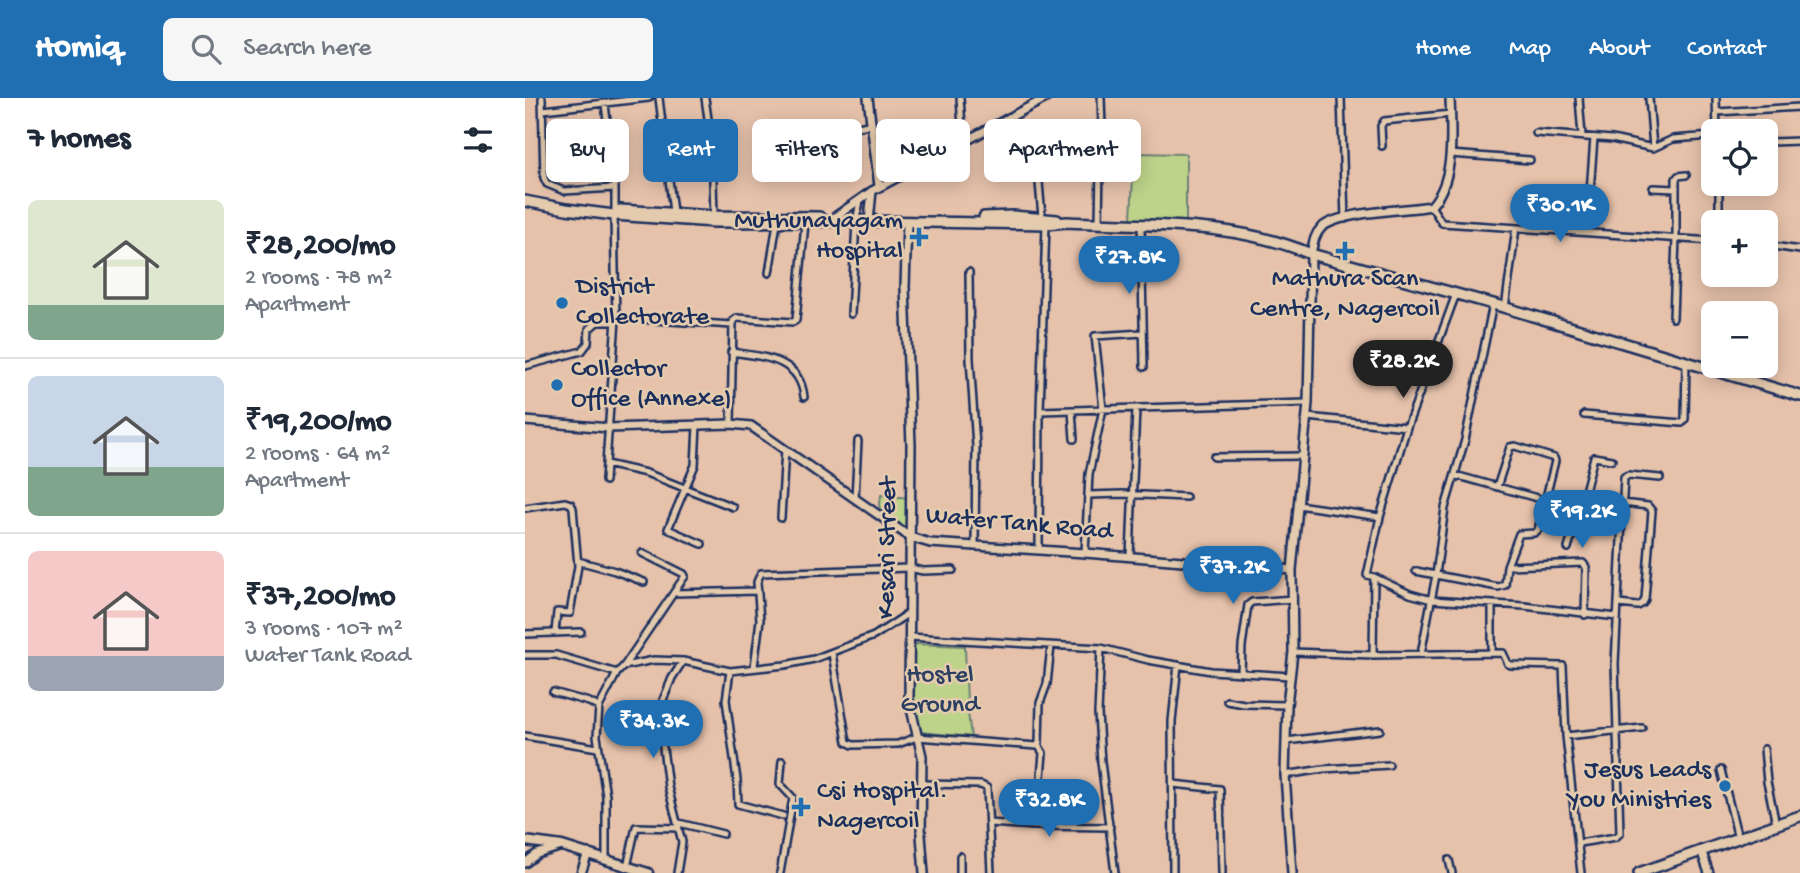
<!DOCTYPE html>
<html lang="en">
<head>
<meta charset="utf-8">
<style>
	body { margin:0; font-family:"Gochi Hand",sans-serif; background:#f6f6f7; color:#1f2937; height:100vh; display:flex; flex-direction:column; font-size:26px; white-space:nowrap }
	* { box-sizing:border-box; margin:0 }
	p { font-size:23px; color:#747a83 }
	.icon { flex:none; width:38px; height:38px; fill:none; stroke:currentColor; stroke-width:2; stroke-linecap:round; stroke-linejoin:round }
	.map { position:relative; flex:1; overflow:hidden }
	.side { display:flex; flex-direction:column; background:#fff; width:525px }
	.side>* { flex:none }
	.guide { position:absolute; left:21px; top:21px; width:665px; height:63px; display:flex; gap:14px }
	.buttons { position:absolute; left:1176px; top:21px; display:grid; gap:14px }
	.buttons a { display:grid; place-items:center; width:77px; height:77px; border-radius:10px; background:#fff; box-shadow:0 4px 18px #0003; font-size:35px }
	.price { position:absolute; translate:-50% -60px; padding:0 16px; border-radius:24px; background:#1f6fb2; color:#fff; font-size:23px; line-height:46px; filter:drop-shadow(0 2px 4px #0008) }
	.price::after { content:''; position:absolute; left:50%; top:42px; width:21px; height:16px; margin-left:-10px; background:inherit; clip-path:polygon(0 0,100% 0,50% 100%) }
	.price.active { background:#222; color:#fff }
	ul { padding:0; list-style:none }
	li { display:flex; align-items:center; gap:21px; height:175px; padding:0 28px }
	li+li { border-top:2px solid #e0e1e3 }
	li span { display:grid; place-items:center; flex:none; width:196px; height:140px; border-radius:10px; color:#555 }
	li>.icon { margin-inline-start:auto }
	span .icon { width:84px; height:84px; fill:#fffc; stroke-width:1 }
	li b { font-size:30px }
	h2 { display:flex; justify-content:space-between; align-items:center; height:84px; padding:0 28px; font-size:30px }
	.tag { padding:0 24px; border-radius:10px; background:#fff; box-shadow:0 4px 18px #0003; font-size:24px; line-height:63px }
	.tag.active { background:#1f6fb2; color:#fff }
	header { display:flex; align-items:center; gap:42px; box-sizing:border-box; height:98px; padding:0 35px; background:#1f6fb2; color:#fff }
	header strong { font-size:33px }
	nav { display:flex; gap:38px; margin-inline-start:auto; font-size:24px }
	.search { width:490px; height:63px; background:#f6f6f7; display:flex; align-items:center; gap:18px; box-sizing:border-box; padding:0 24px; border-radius:10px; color:#747a83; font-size:26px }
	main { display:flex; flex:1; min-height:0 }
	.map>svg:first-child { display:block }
</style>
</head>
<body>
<header>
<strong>Homiq</strong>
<div class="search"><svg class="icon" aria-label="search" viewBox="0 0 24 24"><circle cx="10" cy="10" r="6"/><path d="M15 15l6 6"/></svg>Search here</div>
<nav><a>Home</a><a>Map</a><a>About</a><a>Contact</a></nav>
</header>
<main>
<section class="side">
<h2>7 homes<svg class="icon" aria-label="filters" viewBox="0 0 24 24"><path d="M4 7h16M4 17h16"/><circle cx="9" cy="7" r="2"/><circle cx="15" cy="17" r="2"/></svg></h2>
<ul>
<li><span style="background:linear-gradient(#dfe7d0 75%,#7fa58c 0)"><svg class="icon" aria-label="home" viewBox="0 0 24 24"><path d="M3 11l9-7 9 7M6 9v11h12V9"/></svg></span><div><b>₹28,200/mo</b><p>2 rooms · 78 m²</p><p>Apartment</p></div></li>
<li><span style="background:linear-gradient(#c9d6e8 65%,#7fa58c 0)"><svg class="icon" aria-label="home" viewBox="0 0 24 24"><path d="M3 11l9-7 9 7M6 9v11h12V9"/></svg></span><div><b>₹19,200/mo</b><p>2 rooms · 64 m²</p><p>Apartment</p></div></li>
<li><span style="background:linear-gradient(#f6c9c9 75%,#9aa5b1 0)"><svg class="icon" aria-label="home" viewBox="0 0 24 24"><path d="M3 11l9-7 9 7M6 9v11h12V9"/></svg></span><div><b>₹37,200/mo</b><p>3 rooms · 107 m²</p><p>Water Tank Road</p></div></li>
</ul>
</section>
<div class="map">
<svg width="1275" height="775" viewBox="0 0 1275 775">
	<rect width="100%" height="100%" fill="#e6c2ab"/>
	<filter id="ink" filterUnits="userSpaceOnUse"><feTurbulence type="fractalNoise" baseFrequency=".0143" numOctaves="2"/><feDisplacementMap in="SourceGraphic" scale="14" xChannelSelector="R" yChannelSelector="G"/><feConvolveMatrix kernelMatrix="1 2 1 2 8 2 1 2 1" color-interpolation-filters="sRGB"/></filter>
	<g filter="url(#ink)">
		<!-- green -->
		<path fill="#bdd389" stroke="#6c8174" stroke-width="2" d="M609,55L661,56V124L606,122Z
			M356,397L384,400V437L354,414Z
			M389,546L440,548L442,607L446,639L395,634L389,604Z"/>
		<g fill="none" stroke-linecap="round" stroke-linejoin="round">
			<defs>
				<path id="street" d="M17,0L19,80L22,86L39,93L90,90V112
					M134,0L148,114
					M180,0L187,48L189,118
					M435,0L438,43
					M576,0L577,29
					M816,0L820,121
					M1054,0L1057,38
					M1124,0L1128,50
					M1191,0L1192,33
					M80,6L90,90
					M18,12L124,0
					M1192,14L1275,9
					M311,34L347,26
					M1011,35L1087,41L1128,50L1148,41L1188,38
					M1241,44L1275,43
					M857,48L856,28L859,23L926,16
					M925,56L1005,62
					M512,61L517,119
					M1128,90L1151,91
					M906,108L917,125L1188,143
					M89,117L91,221
					M1194,124V86
					M574,125L575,66
					M616,126L619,269
					M1062,134L1069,40
					M1178,143L1188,134
					M1241,147L1275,152
					M444,174L445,261L451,348L450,449
					M244,175L252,125
					M980,210L991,130
					M326,216L331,124L335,103
					M1148,220L1151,140V81L1153,78L1161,77
					M207,227L98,220L91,221L81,366L121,375L208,409
					M206,254C239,259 275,260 279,299
					M0,268L57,253L63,245L64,231L72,224H90
					M515,313L783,305
					M547,313L549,341
					M1059,317L1157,325L1160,321L1161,264
					M782,319L882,329
					M206,326L208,223L212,220L268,224L271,222L280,125
					M172,327L170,367L143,431L177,446
					M689,359L778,358
					M930,377L1055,412L1043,450
					M80,383L81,366
					M563,397L597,396L661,399
					M330,400L333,343
					M773,407L855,419L842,477L849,479
					M0,410L40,404L46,406L48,410L53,468L45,515L32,514L30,535
					M1055,412L1069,359L1087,362
					M855,419L882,329L931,196
					M256,420L260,351
					M514,452L515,313L521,126
					M560,455L564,376L578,311L570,238L618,235
					M605,458L611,311
					M53,463L90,473L119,484
					M982,468L1058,465L1061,469L1060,517
					M891,473L911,477L920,410L940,342L968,206
					M149,495L233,493
					M1093,506L1113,508L1118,505L1120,501L1127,413L1123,408L1097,405
					M0,536L56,534
					M384,539L576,550L623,562L686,573L766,578
					M576,550L573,615L576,664L590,775
					M768,554L848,557L978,555L983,566L986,567L1038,568L1041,638L1056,775
					M307,555L322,644L328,647L373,646L392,639L512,648L514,645L515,605L522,586L526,548
					M967,555V506
					M896,556L911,477L973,489L980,487L982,468L994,436L1009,435L1013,432L1030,363L1029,360L990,348L985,349L972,389
					M0,557H31L92,575
					M848,557L849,479L885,496L907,502L999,508L1092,519
					M99,568L160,478L159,476L117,455
					M229,569L235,522L232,484L236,475L384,470L398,473L428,472
					M205,573L201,602L212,682L213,706L258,718
					M716,575L717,548L723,507L727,504L768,501
					M28,594L64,604L74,609
					M702,603L719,606L762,607
					M0,638L73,650
					M1041,638L1117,630
					M761,643L855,632
					M1239,651L1242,684L1251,726
					M1196,672L1213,740
					M760,677L798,671L864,667
					M397,686L456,687L462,690L466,775
					M648,686L695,691L697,775
					M154,725L198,736
					M464,725L510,728L585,729
					M506,728L505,692L515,691L518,655L513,647
					M1054,745L1091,739L1095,735L1090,566L1099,379L1103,377L1135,380
					M81,760V698L72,638L74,609L92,575L99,568L129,562L158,563L205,573L260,567L289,561L349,538L384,515
					M924,762L927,775
					M102,769L111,729L154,730
					M152,775L157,744L143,689L136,634L138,602L147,580L158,563
					M255,775L268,700L255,686L257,663
					M435,775V758
					M648,775L647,623L653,567"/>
				<path id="secondary" d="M343,0L354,88
					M344,123L347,93
					M310,124V119L347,93L521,0
					M382,124L380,189L386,347L384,602L397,658L396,737L399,775
					M0,323L84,330L206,326L226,328L385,439L405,445L560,455L767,472
					M1176,752L1184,775
					M0,765L12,756L37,748
					M56,775L63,755
					M767,775L760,677L762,607L768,554L767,472L783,305L786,156C788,147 789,137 796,130C815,113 879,113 906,108C931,82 926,33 925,0"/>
				<path id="primary" d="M0,743L37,748L123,775"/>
				<path id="highway" d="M0,103L41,111L89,117L189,124L344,123L521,126L542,124C625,128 708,123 786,156L968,206L1275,298
					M95,112L189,118L294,119
					M459,119L488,118L532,122
					M1114,775L1275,718"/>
			</defs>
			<!-- street casing -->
			<use href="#street" stroke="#1b2f5e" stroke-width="10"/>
			<!-- secondary casing -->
			<use href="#secondary" stroke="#1b2f5e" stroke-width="12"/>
			<!-- primary casing -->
			<use href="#primary" stroke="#1b2f5e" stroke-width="13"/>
			<!-- highway casing -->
			<use href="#highway" stroke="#1b2f5e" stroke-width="14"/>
			<!-- street -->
			<use href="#street" stroke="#e5cbad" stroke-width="5"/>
			<!-- secondary -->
			<use href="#secondary" stroke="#e5cbad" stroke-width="7"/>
			<!-- primary -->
			<use href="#primary" stroke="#e5cbad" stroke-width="8"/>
			<!-- highway -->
			<use href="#highway" stroke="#e5cbad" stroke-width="9"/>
		</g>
	</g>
	<!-- markers -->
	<g fill="#1f6fb2" stroke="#e5cbad" stroke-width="2.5">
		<path d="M390.5 128.5h7v7h7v7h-7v7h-7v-7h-7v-7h7z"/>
		<path d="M816.5 142.5h7v7h7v7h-7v7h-7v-7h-7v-7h7z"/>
		<circle cx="37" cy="205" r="7"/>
		<circle cx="32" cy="287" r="7"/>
		<circle cx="1200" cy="688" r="7"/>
		<path d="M272.5 698.5h7v7h7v7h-7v7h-7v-7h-7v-7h7z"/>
	</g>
	<g text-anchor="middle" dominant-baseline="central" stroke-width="5" stroke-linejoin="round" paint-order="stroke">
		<!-- poi labels -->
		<g font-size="26" fill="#1b2f5e" stroke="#e5cbad" text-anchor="start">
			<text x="378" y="124" text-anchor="end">Muthunayagam<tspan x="378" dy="30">Hospital</tspan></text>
			<text x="820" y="182" text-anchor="middle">Mathura Scan<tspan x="820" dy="30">Centre, Nagercoil</tspan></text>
			<text x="51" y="190">District<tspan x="51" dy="30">Collectorate</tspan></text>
			<text x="46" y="272">Collector<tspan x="46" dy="30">Office (Annexe)</tspan></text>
			<text x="1186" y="673" text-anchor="end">Jesus Leads<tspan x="1186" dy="30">You Ministries</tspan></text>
			<text x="292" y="694">Csi Hospital.<tspan x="292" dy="30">Nagercoil</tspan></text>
		</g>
		<!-- street labels -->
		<g font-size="26" fill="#1b2f5e" stroke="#e5cbad">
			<text transform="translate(494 427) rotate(5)">Water Tank Road</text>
			<text transform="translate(364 450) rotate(-89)">Kesari Street</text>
		</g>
		<!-- park labels -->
		<g font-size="26" fill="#2b3f62" stroke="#e5cbad">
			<text x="415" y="578">Hostel<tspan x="415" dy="30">Ground</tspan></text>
		</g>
	</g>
</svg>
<div class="buttons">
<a><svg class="icon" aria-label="locate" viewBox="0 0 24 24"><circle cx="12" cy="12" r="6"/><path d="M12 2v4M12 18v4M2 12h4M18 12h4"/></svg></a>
<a>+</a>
<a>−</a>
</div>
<b class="price" style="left:1035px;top:146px">₹30.1K</b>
<b class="price" style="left:604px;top:198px">₹27.8K</b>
<b class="price active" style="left:878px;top:302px">₹28.2K</b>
<b class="price" style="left:1057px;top:452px">₹19.2K</b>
<b class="price" style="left:708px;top:508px">₹37.2K</b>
<b class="price" style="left:128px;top:662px">₹34.3K</b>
<b class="price" style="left:524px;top:741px">₹32.8K</b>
<div class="guide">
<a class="tag">Buy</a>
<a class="tag active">Rent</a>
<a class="tag">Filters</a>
<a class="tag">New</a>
<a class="tag">Apartment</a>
</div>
</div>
</main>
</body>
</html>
